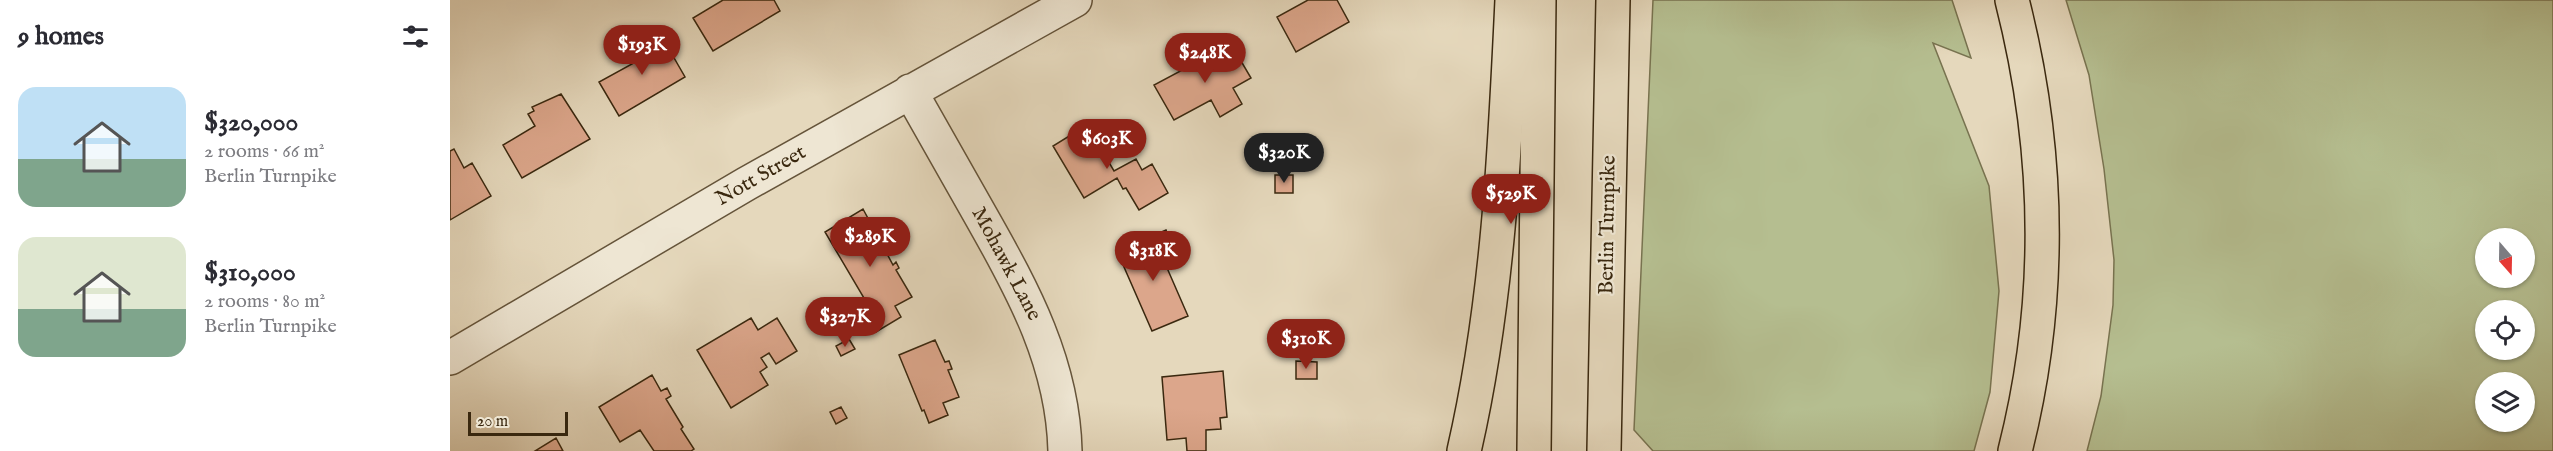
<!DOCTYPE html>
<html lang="en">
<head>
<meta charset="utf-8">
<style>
	body { margin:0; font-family:"IM FELL English",serif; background:#f2f2f3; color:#2b2b33; height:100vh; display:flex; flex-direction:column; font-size:22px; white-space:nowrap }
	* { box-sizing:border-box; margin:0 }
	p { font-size:20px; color:#7c7c81 }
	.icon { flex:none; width:33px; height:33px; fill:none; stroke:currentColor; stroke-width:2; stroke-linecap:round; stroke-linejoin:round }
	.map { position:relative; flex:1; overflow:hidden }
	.panel { display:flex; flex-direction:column; background:#fff; width:450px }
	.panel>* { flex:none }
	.needle { width:39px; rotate:160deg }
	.tools { position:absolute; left:2025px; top:228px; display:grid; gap:12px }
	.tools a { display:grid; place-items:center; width:60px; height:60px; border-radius:50%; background:#fff; box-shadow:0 2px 4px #0004; font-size:30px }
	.scale { position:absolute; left:18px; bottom:15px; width:100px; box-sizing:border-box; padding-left:6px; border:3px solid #3a280f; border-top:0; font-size:16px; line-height:21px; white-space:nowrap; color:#3a280f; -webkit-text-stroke:4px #eee6d3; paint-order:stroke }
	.price { position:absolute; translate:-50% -51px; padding:0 14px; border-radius:21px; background:#8f2418; color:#fff; font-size:20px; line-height:39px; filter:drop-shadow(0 2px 3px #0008) }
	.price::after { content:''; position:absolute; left:50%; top:36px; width:18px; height:14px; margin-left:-9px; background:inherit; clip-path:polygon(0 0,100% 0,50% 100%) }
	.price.selected { background:#222; color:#fff }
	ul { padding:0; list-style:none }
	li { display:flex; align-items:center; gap:18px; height:150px; padding:0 18px }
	li span { display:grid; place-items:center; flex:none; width:168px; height:120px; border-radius:18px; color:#555 }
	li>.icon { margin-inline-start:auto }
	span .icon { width:72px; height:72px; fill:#fffc; stroke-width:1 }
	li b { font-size:26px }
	h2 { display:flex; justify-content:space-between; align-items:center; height:72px; padding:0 18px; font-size:26px }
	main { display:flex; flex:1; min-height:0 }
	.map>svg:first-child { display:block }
</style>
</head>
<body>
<main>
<section class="panel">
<h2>9 homes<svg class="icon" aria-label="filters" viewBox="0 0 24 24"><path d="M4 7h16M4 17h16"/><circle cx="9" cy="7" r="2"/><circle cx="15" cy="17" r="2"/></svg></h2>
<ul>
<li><span style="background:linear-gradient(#bfe0f5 60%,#7fa58c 0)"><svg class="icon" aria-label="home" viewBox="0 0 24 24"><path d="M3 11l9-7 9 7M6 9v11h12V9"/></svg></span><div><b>$320,000</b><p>2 rooms · 66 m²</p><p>Berlin Turnpike</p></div></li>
<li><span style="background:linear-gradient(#dfe7d0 60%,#7fa58c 0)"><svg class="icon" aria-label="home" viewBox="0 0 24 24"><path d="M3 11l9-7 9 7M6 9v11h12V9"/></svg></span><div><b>$310,000</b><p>2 rooms · 80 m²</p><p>Berlin Turnpike</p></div></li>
</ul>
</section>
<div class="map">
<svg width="2103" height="451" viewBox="0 0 2103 451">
	<rect width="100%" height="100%" fill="#e5d8bc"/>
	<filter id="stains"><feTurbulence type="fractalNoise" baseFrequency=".00333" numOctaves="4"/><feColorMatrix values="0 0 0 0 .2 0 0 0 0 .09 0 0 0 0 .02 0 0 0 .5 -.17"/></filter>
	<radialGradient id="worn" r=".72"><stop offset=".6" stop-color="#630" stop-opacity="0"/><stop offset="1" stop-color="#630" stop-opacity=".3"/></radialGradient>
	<!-- green -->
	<path fill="#b5be90" stroke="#787350" stroke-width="1.5" fill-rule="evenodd" d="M1203,0H1502L1521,58L1483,43L1539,186L1549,291L1540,392L1524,451H1203L1184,430Z
		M1616,0H2103V451H1637L1651,396L1663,305L1664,260L1654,169L1639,75ZM2036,238H2074V278H2036ZM2036,310H2074V350H2036ZM2036,382H2074V422H2036Z"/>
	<!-- building -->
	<path fill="#dca68b" stroke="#3a280f" stroke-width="1.5" d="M273,0H324L330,11L263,51L243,18Z
		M858,0H887L899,22L846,52L827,17Z
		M198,36L206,49L216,44L235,77L169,116L149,82L182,64L174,50Z
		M781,44L801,78L783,88L792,104L770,117L761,100L724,120L704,85Z
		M111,94L140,139L72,178L53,145L85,126L78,114L84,111L82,107Z
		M637,125L664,171L686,159L692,170L702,164L718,193L689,210L676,188L673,189L667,178L634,198L603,146Z
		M4,149L14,168L22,163L41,196L0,220V151Z
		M825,175H843V193H825Z
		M413,209L443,265L446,262L449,268L446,270L462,297L445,306L451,317L426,332L418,319L424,315L375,232Z
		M716,230L719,239L707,245L738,316L702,331L667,251Z
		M301,318L308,330L327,318L347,351L326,364L319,353L311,358L317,367L310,372L318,385L281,408L247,350Z
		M399,339L405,349L391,356L386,346Z
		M485,340L495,362L499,361L502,369L498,370L509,397L493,403L498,415L479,423L474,410L472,411L449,355Z
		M846,361L867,362V379H846Z
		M773,371L777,417L770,418L771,429L756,430V451H737L736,438L717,440L712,377Z
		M202,375L211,391L217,388L221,396L216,399L233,427L231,429L244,449L241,451H204L190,430L170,442L149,407Z
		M391,407L397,418L386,424L380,412Z
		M106,438L113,451H85Z"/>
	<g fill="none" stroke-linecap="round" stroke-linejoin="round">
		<defs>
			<path id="minor" d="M460,91C484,133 508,175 532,218C574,292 613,364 615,451
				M0,358L296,184L625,0"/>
			<path id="major" d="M1084,451L1089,0
				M1154,451L1163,0"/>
			<path id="highway" d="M1562,0C1600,149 1603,301 1565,451
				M1014,451C1048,303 1055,151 1062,0"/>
		</defs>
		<!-- minor casing -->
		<use href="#minor" stroke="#65543a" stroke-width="36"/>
		<!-- major casing -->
		<use href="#major" stroke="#3a280f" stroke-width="36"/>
		<!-- highway casing -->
		<use href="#highway" stroke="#3a280f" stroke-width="36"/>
		<!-- minor -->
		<use href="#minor" stroke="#eee6d3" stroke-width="33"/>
		<!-- major -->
		<use href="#major" stroke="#e5d8bc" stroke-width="33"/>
		<!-- highway -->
		<use href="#highway" stroke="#e5d8bc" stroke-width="33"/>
	</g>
	<g text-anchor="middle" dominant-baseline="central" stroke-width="4.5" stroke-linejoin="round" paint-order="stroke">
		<!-- street labels -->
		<g font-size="21" fill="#3a280f" stroke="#eee6d3">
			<text transform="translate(311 176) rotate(-30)">Nott Street</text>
			<text transform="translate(1158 225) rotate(-89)">Berlin Turnpike</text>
			<text transform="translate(556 264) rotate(62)">Mohawk Lane</text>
		</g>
	</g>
	<rect width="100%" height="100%" filter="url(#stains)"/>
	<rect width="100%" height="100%" fill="url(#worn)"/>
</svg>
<div class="tools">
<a><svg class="needle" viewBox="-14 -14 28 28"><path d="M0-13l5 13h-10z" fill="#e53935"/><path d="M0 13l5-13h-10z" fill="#7c7c81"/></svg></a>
<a><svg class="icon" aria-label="locate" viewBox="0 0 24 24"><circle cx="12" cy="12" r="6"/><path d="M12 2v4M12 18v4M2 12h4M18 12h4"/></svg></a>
<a><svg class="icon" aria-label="layers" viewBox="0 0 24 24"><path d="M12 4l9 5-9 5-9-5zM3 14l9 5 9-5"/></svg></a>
</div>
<div class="scale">20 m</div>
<b class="price" style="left:192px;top:76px">$193K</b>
<b class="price" style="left:755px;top:84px">$248K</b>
<b class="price" style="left:657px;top:170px">$603K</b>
<b class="price selected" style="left:834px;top:184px">$320K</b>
<b class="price" style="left:1061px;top:225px">$529K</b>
<b class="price" style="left:420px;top:268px">$289K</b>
<b class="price" style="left:703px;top:282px">$318K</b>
<b class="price" style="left:395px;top:348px">$327K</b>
<b class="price" style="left:856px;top:370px">$310K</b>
</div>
</main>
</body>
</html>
